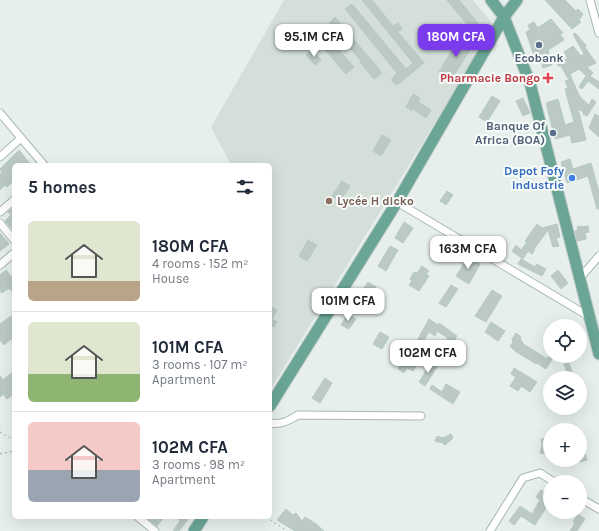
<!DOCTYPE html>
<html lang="en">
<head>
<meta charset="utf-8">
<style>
	body { margin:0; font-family:Karla,sans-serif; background:#f6f6f7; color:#1f2937; height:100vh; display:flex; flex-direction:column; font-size:15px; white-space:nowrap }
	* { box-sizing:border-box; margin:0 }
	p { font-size:13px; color:#747a83 }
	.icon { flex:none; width:22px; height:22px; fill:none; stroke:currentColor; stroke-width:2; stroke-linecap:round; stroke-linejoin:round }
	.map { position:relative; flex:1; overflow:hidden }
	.sheet { position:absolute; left:12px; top:163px; width:260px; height:356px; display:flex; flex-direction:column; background:#fff; border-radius:6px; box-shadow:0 4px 16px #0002 }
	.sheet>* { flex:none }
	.buttons { position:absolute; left:543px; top:319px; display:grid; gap:8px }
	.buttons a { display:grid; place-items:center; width:44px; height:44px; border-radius:50%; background:#fff; box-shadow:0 4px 16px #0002; font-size:20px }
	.price { position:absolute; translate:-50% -34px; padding:0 9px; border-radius:8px; background:#fff; color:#222; font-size:13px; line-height:26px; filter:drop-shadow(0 1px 2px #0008) }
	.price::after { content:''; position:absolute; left:50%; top:24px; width:12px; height:9px; margin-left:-6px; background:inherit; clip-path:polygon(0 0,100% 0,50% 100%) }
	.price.current { background:#7c3aed; color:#fff }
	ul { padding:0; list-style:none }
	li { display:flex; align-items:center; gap:12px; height:100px; padding:0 16px }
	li+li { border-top:1px solid #e0e1e3 }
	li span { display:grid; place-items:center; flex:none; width:112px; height:80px; border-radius:6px; color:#555 }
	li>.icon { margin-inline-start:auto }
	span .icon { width:48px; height:48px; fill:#fffc; stroke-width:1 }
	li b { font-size:17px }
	h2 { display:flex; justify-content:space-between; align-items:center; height:48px; padding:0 16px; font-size:17px }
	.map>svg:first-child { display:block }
</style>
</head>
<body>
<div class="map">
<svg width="599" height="531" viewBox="0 0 599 531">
	<rect width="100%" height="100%" fill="#e6efeb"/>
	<!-- built -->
	<path fill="#d4dfda" d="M284,0H473L493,24L488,37L270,390V246L273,241L270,236V165H231L211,127Z"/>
	<!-- building -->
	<path fill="#bbcac4" stroke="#b8c9c2" d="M362,0H372L393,26L398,23L402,29L398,32L424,63L397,85L391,80L397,73L345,9L352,4L406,69L413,63Z
		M447,0H459L482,28L475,34Z
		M545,0H565L576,11L578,9L583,14L579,20L581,22L572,29Z
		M335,17L382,73L374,79L360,62L361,61L329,23Z
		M551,19L563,33L560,34L564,40L548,50L552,65L543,68L540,58L535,59L526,32L530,30L528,25L534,22L537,27H539Z
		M320,29L354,67L346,74L313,36Z
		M575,33L586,45L585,47L596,63L587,67L593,73L590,76L599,82V89L588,81L582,89L579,87L586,76L579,69L570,74L577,91L581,98L589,105L592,99L596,102L587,116L583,114L584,112L578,109L586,140L572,143L570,135L555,139L546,103L558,99L565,125L574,122L565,89L568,88L565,81L569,80L561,66H558L557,60L568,59L564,52L573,46L581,56L584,54L573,34Z
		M460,37L473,45L451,80L439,72Z
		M312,50L321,60L315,65L306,55Z
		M413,94L420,98L418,102L431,110L426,118L413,109L412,111L406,107Z
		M492,96L500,101L487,122L479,117Z
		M523,98L530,113L523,116L516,101Z
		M595,114L599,116V137L589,128Z
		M382,135L391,140L381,156L373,151Z
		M19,150L31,165H14V169L11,172L14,174V180L7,187L5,185L0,190V174L2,172L0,169Z
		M570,159L573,169L591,163L599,192V209H597L588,176L567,183L561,162Z
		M342,181L350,186L340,201L332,196Z
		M447,191L453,195L446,205L440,201Z
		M12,209L14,211V231L5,221L11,215L8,212Z
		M404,222L413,228L403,243L395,238Z
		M537,224L542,228L557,224L560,237L556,238L559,246L553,247L548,230L534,249H535L532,254L528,251L523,259L512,251L516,245L521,250L527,242L525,241Z
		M582,226L583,227L588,226L589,232L585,233L586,239L577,241L575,231L578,230L577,227Z
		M0,233L9,244L0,251Z
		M308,240L317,245L307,261L299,256Z
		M390,246L398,250L386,271L378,266Z
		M468,257L480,264L469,284L456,276Z
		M521,259L535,267L537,264L546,269L542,276L518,264Z
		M422,266L429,271L426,274L429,276L419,291L409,285L412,281L410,279L414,272L417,273Z
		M6,270L14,280V294L9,288L2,293L0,291V275Z
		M558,270L568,283L561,289L551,276Z
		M368,282L376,287L367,300L359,296Z
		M451,285L458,289L446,307L439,303Z
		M492,290L502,296L486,322L475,316Z
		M270,306L277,310L272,319L277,322L274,327L270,325Z
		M348,314L356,319L349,329L341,325Z
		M11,316L14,320V343L11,339L4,345L0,340V324Z
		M429,319L438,325L439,323L457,336L446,353L440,350L448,338L437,331L435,336L429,332L423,342L418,339Z
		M491,322L505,331L498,341L485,332Z
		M380,332L389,337L382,349L373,344Z
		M516,333L520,336L521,338L520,340L523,342L522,343L547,359L549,356H554L546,369L537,363L536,364L515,351L510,346L513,342L512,339Z
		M410,351L416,354L411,362L417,365L413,371L407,368L404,373L398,369Z
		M562,356H567L573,376L568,377Z
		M431,363L437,367L425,386L419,382Z
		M514,368L537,382L530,392L521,386L518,391L510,386L516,377L511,374Z
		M14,371V389L12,391L14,394L7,399L3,394L0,397V376L3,380Z
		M325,378L332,383L320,403L312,398Z
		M446,384L460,392L453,404L430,389L432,385L442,392Z
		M451,434L453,438L445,445L441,442H437L435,441L437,436L443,438Z
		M550,437V445H548L545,454L540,453L542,445L541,439Z
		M580,439H581L587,460L580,462Z
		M541,490L550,496V507L548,505L535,525L521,516L514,525L509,521L520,506L532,514L540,500L536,497Z
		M286,509L293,515L296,513L302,521L305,517L316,524L324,531H295L277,520Z
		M578,514L585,519L577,531H570L575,523L573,522Z
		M146,517H164L157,526Z
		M177,517H190L179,531H173L180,521Z"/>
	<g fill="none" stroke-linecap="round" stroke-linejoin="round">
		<defs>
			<path id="street" d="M590,0L599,33
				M0,113L44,165
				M0,157L21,138
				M397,202L590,317
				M0,212L14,200
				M0,223L14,240
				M0,265L14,253
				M580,278L599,256
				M270,423C281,425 288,421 298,415L421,416
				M580,498L599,509
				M138,517L155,531
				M490,531L523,478L540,473L554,482"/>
			<path id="primary" d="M491,0L504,17L530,83L599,354
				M270,406L397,202L504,17L517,0
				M194,531L203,517"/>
		</defs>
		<!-- street casing -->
		<use href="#street" stroke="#a8b8b2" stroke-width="9"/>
		<!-- primary casing -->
		<use href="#primary" stroke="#c2cac8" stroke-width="13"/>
		<!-- path -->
		<path stroke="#86b3a5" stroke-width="1" stroke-dasharray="2 3" stroke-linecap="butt" d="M0,432L14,440
			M0,454L14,451
			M266,517L287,531"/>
		<!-- street -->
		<use href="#street" stroke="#fff" stroke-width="7"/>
		<!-- primary -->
		<use href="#primary" stroke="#6aa596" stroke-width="11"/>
	</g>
	<!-- markers -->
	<g fill="#5c6f8a" stroke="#f7fbf9" stroke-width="1.5">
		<circle cx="539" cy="45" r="4"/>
		<circle cx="553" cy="133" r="4"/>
	</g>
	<path fill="#e0444e" stroke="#f7fbf9" stroke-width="1.5" d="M546 72h4v4h4v4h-4v4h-4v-4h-4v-4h4z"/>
	<circle fill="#3f7fe0" stroke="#f7fbf9" stroke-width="1.5" cx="572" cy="178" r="4"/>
	<circle fill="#8d6e63" stroke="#f7fbf9" stroke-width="1.5" cx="329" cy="201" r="4"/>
	<g text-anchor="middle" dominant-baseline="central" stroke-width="4" stroke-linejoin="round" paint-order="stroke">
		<!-- service labels -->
		<g font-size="12" font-weight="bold" fill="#4e5e75" stroke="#f7fbf9">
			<text x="539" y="58">Ecobank</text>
			<text x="545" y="126" text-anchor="end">Banque Of<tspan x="545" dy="14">Africa (BOA)</tspan></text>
		</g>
		<!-- health labels -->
		<g font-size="12" font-weight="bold" fill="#be3a42" stroke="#f7fbf9" text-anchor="end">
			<text x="540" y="78">Pharmacie Bongo</text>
		</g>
		<!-- shop labels -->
		<g font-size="12" font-weight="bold" fill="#366cbe" stroke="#f7fbf9" text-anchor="end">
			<text x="564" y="171">Depot Fofy<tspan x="564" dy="14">industrie</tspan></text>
		</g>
		<!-- education labels -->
		<g font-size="12" font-weight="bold" fill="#785e54" stroke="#f7fbf9" text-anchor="start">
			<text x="337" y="201">Lycée H dicko</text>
		</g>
	</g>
</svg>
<div class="buttons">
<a><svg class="icon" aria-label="locate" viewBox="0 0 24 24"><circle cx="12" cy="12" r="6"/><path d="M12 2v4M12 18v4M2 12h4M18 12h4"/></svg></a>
<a><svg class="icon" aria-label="layers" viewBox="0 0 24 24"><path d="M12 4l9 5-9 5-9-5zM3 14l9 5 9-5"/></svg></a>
<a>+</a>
<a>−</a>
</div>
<b class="price" style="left:314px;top:58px">95.1M CFA</b>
<b class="price current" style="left:456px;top:58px">180M CFA</b>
<b class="price" style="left:468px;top:270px">163M CFA</b>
<b class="price" style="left:348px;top:322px">101M CFA</b>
<b class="price" style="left:428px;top:374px">102M CFA</b>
<section class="sheet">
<h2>5 homes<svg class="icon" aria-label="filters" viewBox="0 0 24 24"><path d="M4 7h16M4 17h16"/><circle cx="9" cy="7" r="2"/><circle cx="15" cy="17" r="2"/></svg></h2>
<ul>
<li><span style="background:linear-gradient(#dfe7d0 75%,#b9a48a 0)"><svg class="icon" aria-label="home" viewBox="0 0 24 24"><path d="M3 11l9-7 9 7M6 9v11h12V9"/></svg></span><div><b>180M CFA</b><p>4 rooms · 152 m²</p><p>House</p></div></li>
<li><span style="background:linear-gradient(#dfe7d0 65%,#8fb573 0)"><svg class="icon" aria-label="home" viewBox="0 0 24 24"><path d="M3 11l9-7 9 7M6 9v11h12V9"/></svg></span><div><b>101M CFA</b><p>3 rooms · 107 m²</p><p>Apartment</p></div></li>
<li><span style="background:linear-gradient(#f6c9c9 60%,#9aa5b1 0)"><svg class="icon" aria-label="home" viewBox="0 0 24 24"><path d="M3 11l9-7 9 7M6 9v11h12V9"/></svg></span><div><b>102M CFA</b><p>3 rooms · 98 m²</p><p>Apartment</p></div></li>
</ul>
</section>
</div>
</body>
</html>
